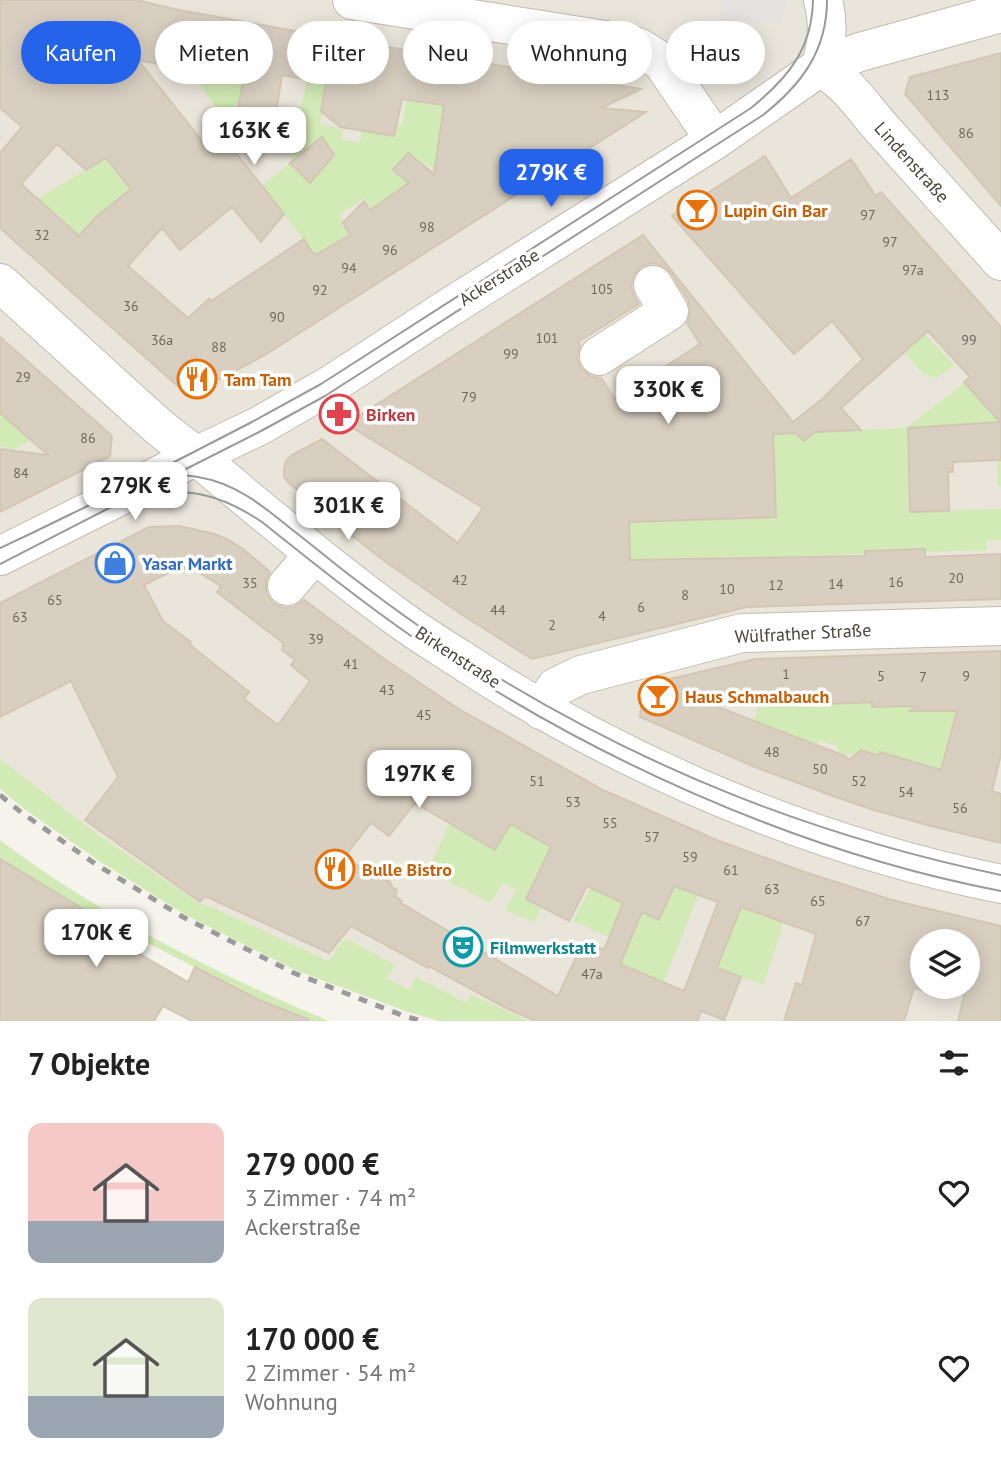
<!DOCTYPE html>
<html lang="de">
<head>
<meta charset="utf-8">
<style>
	body { margin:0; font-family:"PT Sans",sans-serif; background:#f2f2f2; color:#222; height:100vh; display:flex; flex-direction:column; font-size:26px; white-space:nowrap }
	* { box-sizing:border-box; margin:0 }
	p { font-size:23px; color:#767676 }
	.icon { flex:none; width:38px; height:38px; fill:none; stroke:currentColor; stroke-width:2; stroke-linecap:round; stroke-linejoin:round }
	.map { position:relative; height:1021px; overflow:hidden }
	.drawer { display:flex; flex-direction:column; background:#fff; flex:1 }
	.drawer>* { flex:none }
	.banner { position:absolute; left:21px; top:21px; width:959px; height:63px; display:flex; gap:14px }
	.buttons { position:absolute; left:910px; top:929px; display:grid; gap:14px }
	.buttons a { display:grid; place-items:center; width:70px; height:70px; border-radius:50%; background:#fff; box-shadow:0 4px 18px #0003; font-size:35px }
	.price { position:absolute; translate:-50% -60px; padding:0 16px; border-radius:14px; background:#fff; color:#222; font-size:23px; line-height:46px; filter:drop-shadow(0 2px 4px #0008) }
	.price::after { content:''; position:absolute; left:50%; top:42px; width:21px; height:16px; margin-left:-10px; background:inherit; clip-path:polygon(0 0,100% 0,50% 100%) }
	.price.on { background:#2563eb; color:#fff }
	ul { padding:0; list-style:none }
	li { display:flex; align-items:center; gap:21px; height:175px; padding:0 28px }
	li span { display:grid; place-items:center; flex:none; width:196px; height:140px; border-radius:14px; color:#555 }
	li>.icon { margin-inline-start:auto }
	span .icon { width:84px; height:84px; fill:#fffc; stroke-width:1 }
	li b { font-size:30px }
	h2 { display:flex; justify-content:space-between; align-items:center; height:84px; padding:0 28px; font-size:30px }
	.pill { padding:0 24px; border-radius:32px; background:#fff; box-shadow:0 4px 18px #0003; font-size:24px; line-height:63px }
	.pill.on { background:#2563eb; color:#fff }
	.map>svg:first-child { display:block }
</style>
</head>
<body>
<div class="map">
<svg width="1001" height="1021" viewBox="0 0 1001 1021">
	<rect width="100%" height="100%" fill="#f6f3ec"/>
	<!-- residential -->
	<path fill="#eae5da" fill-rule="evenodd" d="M0,0H1001V1021H485L325,965L197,908L0,766ZM922,942H968V987H922Z"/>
	<!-- green -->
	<path fill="#d2eab5" d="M199,66L244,74L236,118L256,122L251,150L216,107L196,80Z
		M308,74L328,78L320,124L343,129L341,140L360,143L370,85L385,131L402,125L408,92L460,100L455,183L409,154L398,171L431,194L377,216L365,198L340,214L352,232L315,256L304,240L262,186L290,163Z
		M106,158L131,189L95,218L79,236L37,199Z
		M925,334L954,365L937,378L923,374L905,353L896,360L878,341Z
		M978,368L1001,393V486H998L997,459L953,426L907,428L909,512L1001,509V540L987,541V550L745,558V556L700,561L612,585L585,521L776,516L773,434L906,428L962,385Z
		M0,406L26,435L30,441L12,450L4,446L0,448Z
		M756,695L829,698V704L872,701V707L902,705L903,706H912V710H957L940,776L930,766L914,762L911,763L857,757L848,753L846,756L837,753L838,748L837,746L820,740L817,745L809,742L807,744L753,721L757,712Z
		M0,759L97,834L200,904L212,907L328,961L345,938L395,965L387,978L409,990L416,977L467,1003L471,994L528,1021H439L405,1011L295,970L184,914L99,861L23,808L0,789Z
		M517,812L543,813L559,874L534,922L505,910L516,890L503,883L490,903L428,870L449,824L495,849Z
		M596,838L623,903L608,937L573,921L590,889L575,882Z
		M0,840C97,914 217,974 329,1021H298L299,1016L261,1001L95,916L0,859Z
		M679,875L702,885L664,982L620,964L641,912L659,920Z
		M741,907L784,922L763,985L717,968Z"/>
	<!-- parking -->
	<path fill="#e5e3e0" d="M724,0H786V1L781,23L720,22Z"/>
	<!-- building -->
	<path fill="#d8cfc1" stroke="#d3c7b4" stroke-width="2" fill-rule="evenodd" d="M0,0H136L179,10L351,41L641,89L601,108L646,112L265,355L197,391L181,389L0,228V153L22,127L0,108ZM138,60L198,72L199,66L244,76L238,109L248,120L274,125L282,75L326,83L321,111L340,127L394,136L402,99L444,105L434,174L408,153L393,170L409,183L370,210L364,201L343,223L350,235L316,255L315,253L313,254L304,239L211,301L209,299L188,318L128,266L162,228L180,250L232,207L261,242L284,214L218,130L203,142ZM57,144L86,170L106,158L131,189L95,218L79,236L21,184Z
		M1001,53V206L905,94L910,77Z
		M322,137L334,155L310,183L290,163Z
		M765,156L791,198L851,159L876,196L881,192L1001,327V460L953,462V472H948L949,511L910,512L908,428L1000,422L964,382L970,377L928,331L841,408L861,430L815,432L804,441L796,433L773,434L776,517L629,522L630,560L865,556V551L925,549V557L1001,554V599L747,607L532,659L464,616L387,563L342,528L289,483L284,477V469L286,461L292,455L322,439L458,543L483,508L346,424L643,235L793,422L822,399L863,359L832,321L794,354L672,216ZM653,263L663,266L671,273L688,300L691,311L687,323L700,344L615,399L601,378L590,376L581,368L577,358L580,345L578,342L639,304L634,296L631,286L634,275L642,266Z
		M0,337L112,436L110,456L0,512V449L48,455L0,413Z
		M179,526L211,533L227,539L243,549L270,572L266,581V593L273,603L284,608L294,607L304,600L383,658L457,708L603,790L719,841L802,871L892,900L1001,926V1021H958L966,987H968L969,971L968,972V942H922V990L914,988L904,1021H784L796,983L802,985L816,934L741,907L717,968L741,977L724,1020L701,1011L697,1021H535L506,1008L429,966L428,968L351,926L329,953L205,896L200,902L85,820L118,777L71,681L0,717V603L149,527ZM184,568L194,570L221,586L217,592L283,643L282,650L295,660L291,665L310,681L278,725L244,699L249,692L189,644L191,642L163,621L144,585L170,572ZM415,803L495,850L510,824L551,847L526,899L569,921L587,886L623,903L604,950L584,940L558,996L401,903L402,901L395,896L397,890L392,887L390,882L381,878L378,880L345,856L371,823L389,836ZM674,886L718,902L684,991L620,964L642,912L659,920Z
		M1001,651V754L992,791L1001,794V843L927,825L871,809L833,796L755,767L640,717L644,685L755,659ZM829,698V704L872,702V707L917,706L910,711H957L941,770L880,752L879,756L861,750L849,760L845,756L705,702Z
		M0,859L95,916L90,925L188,982L195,967L261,1001L308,1019V1021H192L163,1006L154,1021H0Z"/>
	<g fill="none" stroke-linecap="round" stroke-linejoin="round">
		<defs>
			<path id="minor" d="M352,0L624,43L640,48L662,62L715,140
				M820,67C848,82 864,109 885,132C924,175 962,218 1001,261
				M820,67C828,44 829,24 823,0
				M0,283C53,330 105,379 159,427C172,438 187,448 201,460C266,515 331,569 401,620C420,634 440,646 460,659C623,766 810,845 1001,884
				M599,356L669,311L653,285
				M0,556L112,500L196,456L259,426L332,384L450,307L715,140L820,67L860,52L1001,13
				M287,586L314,554
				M541,710L556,687L581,675L742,633L1001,626"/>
		</defs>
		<!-- minor casing -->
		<use href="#minor" stroke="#c2bbae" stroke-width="40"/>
		<!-- minor -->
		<use href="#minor" stroke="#fff" stroke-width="38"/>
		<!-- tram -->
		<path stroke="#9a9a9a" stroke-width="2" d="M151,474L250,423L321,384L751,108C788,78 812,49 813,0
			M176,474L261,431L325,396L763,115C801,85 827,51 827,0
			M143,496C190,486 223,496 262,522C312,562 362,602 414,638C585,756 797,852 1001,891
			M0,548C24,537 47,526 71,514C112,495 150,469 198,477C235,483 262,505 290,528C311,544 331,561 352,577C395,610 440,642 486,670C648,770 815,836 1001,875
			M0,564L154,485"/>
		<!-- rail -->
		<path stroke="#9a9a9a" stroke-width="5" stroke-dasharray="9 9" stroke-linecap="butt" d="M0,795L22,813L97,865L183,917L294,973L404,1016L422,1021"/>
	</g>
	<!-- icons -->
	<defs>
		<symbol id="bar-ring" viewBox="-11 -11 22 22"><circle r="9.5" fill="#fff" stroke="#e8710a" stroke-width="1.5"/><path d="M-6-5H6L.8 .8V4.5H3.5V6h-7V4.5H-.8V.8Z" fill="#e8710a"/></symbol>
		<symbol id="restaurant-ring" viewBox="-11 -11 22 22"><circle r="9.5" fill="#fff" stroke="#e8710a" stroke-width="1.5"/><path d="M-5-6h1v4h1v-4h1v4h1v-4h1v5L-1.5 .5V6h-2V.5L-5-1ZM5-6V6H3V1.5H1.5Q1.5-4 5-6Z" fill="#e8710a"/></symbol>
		<symbol id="pharmacy-ring" viewBox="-11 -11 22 22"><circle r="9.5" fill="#fff" stroke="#e0444e" stroke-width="1.5"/><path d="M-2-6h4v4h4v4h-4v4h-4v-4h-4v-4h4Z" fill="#e0444e"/></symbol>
		<symbol id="shop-ring" viewBox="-11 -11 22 22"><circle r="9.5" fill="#fff" stroke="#3f7fe0" stroke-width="1.5"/><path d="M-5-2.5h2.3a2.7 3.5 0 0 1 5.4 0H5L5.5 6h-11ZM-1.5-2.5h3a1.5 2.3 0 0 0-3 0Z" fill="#3f7fe0"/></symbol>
		<symbol id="theatre-ring" viewBox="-11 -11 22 22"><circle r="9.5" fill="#fff" stroke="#0f9aa8" stroke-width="1.5"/><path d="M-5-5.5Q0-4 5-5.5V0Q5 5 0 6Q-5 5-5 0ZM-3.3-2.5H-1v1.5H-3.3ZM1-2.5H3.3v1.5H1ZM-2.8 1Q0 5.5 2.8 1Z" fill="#0f9aa8"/></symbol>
	</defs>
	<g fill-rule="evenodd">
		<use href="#bar-ring" x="675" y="188" width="44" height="44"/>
		<use href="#restaurant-ring" x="175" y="357" width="44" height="44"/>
		<use href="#pharmacy-ring" x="317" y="392" width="44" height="44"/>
		<use href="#shop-ring" x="93" y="541" width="44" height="44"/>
		<use href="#bar-ring" x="636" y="674" width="44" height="44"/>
		<use href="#restaurant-ring" x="313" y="847" width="44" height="44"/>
		<use href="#theatre-ring" x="441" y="925" width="44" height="44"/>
	</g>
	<g text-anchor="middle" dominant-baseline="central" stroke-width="7" stroke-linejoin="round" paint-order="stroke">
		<!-- number labels -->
		<g font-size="14" fill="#6e675b">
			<text x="938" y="95">113</text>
			<text x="966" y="133">86</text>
			<text x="868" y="215">97</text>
			<text x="427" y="227">98</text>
			<text x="42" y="235">32</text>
			<text x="890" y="242">97</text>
			<text x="390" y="250">96</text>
			<text x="349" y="268">94</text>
			<text x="913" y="270">97a</text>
			<text x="602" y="289">105</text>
			<text x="320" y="290">92</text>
			<text x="131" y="306">36</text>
			<text x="277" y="317">90</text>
			<text x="547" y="338">101</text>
			<text x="162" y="340">36a</text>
			<text x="969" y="340">99</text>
			<text x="219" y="347">88</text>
			<text x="511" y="354">99</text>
			<text x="23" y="377">29</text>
			<text x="469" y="397">79</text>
			<text x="88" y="438">86</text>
			<text x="21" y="473">84</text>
			<text x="956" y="578">20</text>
			<text x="460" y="580">42</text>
			<text x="896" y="582">16</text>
			<text x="250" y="583">35</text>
			<text x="836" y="584">14</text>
			<text x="776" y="585">12</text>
			<text x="727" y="589">10</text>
			<text x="685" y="595">8</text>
			<text x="55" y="600">65</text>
			<text x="641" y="607">6</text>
			<text x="498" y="610">44</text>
			<text x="602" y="616">4</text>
			<text x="20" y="617">63</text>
			<text x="552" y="625">2</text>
			<text x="316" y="639">39</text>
			<text x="351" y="664">41</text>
			<text x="786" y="674">1</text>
			<text x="881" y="676">5</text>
			<text x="966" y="676">9</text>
			<text x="923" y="677">7</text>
			<text x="387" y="690">43</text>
			<text x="424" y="715">45</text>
			<text x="772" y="752">48</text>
			<text x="820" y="769">50</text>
			<text x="537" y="781">51</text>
			<text x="859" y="781">52</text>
			<text x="906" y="792">54</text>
			<text x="573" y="802">53</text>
			<text x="960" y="808">56</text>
			<text x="610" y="823">55</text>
			<text x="652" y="837">57</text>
			<text x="690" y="857">59</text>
			<text x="731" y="870">61</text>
			<text x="772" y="889">63</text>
			<text x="818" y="901">65</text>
			<text x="863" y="921">67</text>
			<text x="592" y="974">47a</text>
		</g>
		<!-- street labels -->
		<g font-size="18" fill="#4b4439" stroke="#fff">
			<text transform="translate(912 162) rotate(48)">Lindenstraße</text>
			<text transform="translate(499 277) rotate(-32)">Ackerstraße</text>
			<text transform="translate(803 633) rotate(-3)">Wülfrather Straße</text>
			<text transform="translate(458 657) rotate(33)">Birkenstraße</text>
		</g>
		<!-- food labels -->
		<g font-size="18" font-weight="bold" fill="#c56008" stroke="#fff" text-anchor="start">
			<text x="724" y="210">Lupin Gin Bar</text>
			<text x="224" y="379">Tam Tam</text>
			<text x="685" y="696">Haus Schmalbauch</text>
			<text x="362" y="869">Bulle Bistro</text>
		</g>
		<!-- health labels -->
		<g font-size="18" font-weight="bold" fill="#be3a42" stroke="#fff" text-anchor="start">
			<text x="366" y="414">Birken</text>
		</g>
		<!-- shop labels -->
		<g font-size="18" font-weight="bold" fill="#366cbe" stroke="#fff" text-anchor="start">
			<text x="142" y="563">Yasar Markt</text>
		</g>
		<!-- culture labels -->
		<g font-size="18" font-weight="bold" fill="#0d838f" stroke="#fff" text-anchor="start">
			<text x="490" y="947">Filmwerkstatt</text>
		</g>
	</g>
</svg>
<div class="buttons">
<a><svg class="icon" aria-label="layers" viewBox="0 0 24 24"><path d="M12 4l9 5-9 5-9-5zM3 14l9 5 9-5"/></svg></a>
</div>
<b class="price" style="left:254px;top:167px">163K €</b>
<b class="price on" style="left:551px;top:209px">279K €</b>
<b class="price" style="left:668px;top:426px">330K €</b>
<b class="price" style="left:135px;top:522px">279K €</b>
<b class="price" style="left:348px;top:542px">301K €</b>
<b class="price" style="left:419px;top:810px">197K €</b>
<b class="price" style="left:96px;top:969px">170K €</b>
<div class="banner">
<a class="pill on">Kaufen</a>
<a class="pill">Mieten</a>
<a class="pill">Filter</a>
<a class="pill">Neu</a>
<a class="pill">Wohnung</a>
<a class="pill">Haus</a>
</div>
</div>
<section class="drawer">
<h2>7 Objekte<svg class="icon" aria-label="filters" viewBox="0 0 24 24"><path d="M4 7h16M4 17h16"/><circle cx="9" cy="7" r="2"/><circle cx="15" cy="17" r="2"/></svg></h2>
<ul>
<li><span style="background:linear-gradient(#f6c9c9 70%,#9aa5b1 0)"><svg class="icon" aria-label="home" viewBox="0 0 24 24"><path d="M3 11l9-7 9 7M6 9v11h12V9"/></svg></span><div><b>279 000 €</b><p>3 Zimmer · 74 m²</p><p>Ackerstraße</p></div><svg class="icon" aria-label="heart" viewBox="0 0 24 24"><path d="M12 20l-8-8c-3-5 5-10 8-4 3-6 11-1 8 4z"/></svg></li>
<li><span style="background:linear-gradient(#dfe7d0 70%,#9aa5b1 0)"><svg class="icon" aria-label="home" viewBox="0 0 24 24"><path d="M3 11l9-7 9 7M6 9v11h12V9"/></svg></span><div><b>170 000 €</b><p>2 Zimmer · 54 m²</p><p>Wohnung</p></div><svg class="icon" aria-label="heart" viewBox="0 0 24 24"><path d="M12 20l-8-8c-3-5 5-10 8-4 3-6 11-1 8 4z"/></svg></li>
</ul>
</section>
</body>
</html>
